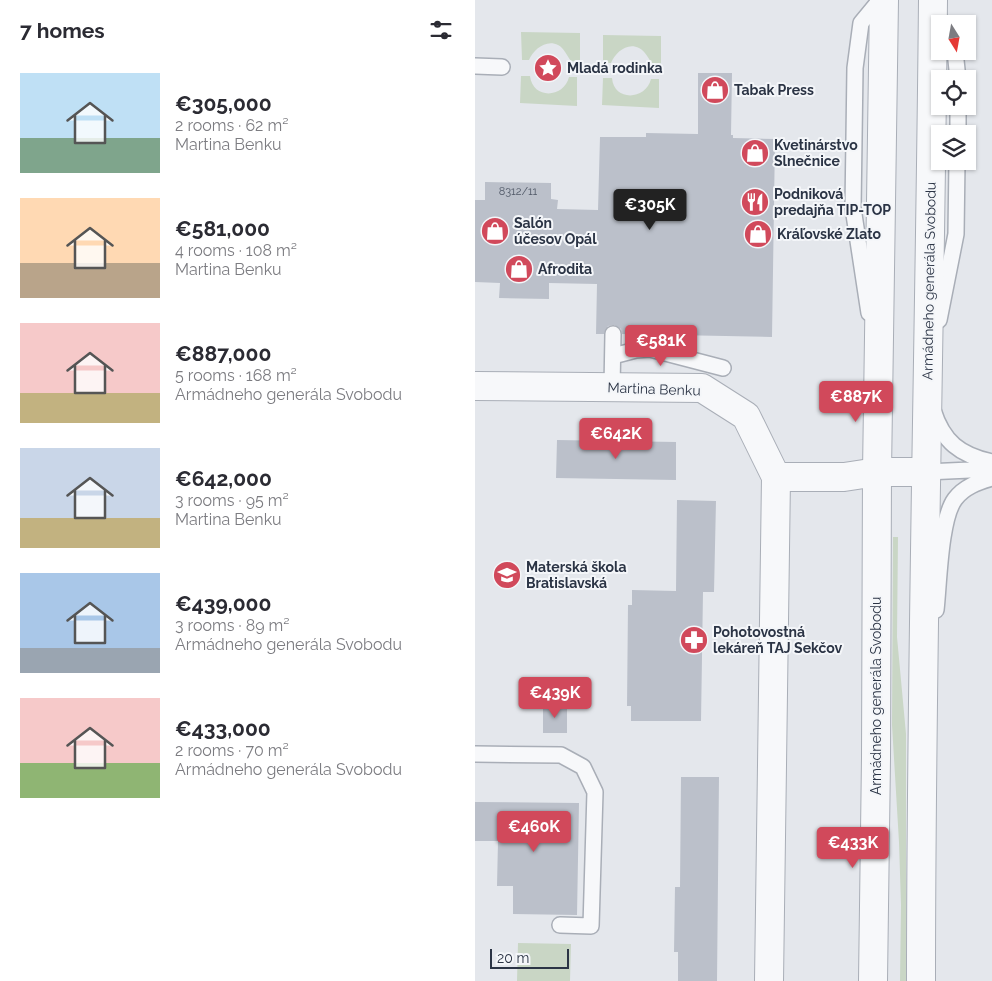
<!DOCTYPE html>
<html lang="en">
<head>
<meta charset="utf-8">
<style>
	body { margin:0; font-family:Raleway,sans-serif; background:#f2f2f3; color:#2b2b33; height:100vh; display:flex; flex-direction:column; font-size:19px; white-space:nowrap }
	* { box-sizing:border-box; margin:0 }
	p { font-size:16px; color:#7c7c81 }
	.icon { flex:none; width:28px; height:28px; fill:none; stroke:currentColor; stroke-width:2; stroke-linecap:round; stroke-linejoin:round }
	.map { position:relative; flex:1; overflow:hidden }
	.details { display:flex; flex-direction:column; background:#fff; width:475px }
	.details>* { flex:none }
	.needle { width:32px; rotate:169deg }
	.controls { position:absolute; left:456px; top:15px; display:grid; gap:10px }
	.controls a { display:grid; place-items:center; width:45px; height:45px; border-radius:0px; background:#fff; box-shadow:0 1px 4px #0004; font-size:25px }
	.scale { position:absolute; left:15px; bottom:12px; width:79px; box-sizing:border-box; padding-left:5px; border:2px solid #2b3445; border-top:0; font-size:14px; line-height:18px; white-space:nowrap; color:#2b3445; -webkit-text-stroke:4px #f4f6f9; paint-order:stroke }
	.price { position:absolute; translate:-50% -42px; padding:0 11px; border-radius:5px; background:#d1495b; color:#fff; font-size:16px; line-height:32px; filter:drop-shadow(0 1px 2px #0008) }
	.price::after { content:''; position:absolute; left:50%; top:30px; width:15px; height:11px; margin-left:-8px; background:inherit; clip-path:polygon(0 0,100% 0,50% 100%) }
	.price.on { background:#222; color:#fff }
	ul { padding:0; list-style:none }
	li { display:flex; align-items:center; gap:15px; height:125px; padding:0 20px }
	li span { display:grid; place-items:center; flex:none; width:140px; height:100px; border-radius:0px; color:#555 }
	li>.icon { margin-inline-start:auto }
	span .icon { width:60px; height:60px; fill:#fffc; stroke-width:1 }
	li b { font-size:21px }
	h2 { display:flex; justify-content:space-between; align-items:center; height:60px; padding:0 20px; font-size:21px }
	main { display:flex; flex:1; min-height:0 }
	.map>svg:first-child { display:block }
</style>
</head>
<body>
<main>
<section class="details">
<h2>7 homes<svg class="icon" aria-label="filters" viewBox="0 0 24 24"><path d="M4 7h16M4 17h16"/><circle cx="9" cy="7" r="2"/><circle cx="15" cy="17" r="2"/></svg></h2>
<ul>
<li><span style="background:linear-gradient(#bfe0f5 65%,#7fa58c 0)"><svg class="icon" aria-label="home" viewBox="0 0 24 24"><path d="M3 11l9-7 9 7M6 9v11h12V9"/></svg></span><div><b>€305,000</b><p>2 rooms · 62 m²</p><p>Martina Benku</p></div></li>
<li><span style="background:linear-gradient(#ffd9b3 65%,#b9a48a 0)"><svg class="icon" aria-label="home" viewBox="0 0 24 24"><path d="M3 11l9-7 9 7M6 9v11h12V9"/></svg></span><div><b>€581,000</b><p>4 rooms · 108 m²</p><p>Martina Benku</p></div></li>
<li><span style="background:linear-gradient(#f6c9c9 70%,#c2b280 0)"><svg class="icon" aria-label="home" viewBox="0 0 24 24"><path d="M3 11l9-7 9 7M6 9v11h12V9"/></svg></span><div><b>€887,000</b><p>5 rooms · 168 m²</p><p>Armádneho generála Svobodu</p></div></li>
<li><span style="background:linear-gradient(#c9d6e8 70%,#c2b280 0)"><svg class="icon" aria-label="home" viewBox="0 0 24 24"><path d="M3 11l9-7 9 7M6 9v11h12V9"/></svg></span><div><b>€642,000</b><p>3 rooms · 95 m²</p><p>Martina Benku</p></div></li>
<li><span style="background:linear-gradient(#a9c7e8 75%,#9aa5b1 0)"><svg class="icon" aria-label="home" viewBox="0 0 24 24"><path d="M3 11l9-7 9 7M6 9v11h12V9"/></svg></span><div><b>€439,000</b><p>3 rooms · 89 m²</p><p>Armádneho generála Svobodu</p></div></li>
<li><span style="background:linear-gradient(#f6c9c9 65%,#8fb573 0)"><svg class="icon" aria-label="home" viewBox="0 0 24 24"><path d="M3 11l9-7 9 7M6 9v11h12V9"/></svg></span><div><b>€433,000</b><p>2 rooms · 70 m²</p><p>Armádneho generála Svobodu</p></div></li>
</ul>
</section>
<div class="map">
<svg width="517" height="981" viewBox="0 0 517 981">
	<rect width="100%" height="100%" fill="#e4e7ec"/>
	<!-- green -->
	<path fill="#c9d6c5" d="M46,32L105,33V62L96,61C92,56 89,48 83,45C71,39 58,50 54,60H47Z
		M128,35L186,36V65L177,64C174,59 170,51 164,48C152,42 140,53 136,63H128Z
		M46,76H55C58,100 89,98 94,77H102V106L45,103Z
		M128,78H137C139,102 171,100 176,79H184V108L127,105Z
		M418,537H423L422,637L431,734V981H425L426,905L424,842L417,725Z
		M43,943L96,944L95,981H42Z"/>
	<!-- building -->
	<path fill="#bbc0ca" d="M223,73H257L256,135H258V138L300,139L297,337L147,334L146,329L139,325L133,326L129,334H121L122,284L74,283V299L24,298L25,283L0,282V200H10V182L76,183V199L83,200L82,209L123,210L125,137H171V133L223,134Z
		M82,440L201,442V480L81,478Z
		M202,500L241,501L239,592H228L226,721H156V706H152L153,605H157V590L201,591Z
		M68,704H92V733H68Z
		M206,777H244L242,981H203V952H199L200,887H205Z
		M0,802L104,803L102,915L38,914V886H22L23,841H0Z"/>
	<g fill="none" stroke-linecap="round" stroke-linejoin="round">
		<defs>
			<path id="service" d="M480,51L483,79
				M0,66L27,67
				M483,134V106
				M394,313L378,208L380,68L386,23L405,0
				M464,320L481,234L482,161
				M138,356L161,350L175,349L248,368
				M137,387L138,334
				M458,410C468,442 485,455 517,462
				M451,472L517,469
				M461,610C464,584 465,519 480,499C489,487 503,482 517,478
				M0,754L86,755L108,767L120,792L116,926L85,925"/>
			<path id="minor" d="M0,386L227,388L271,416L301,477L294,981
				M301,477H369L402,472H451"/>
			<path id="tertiary" d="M398,981L401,758L402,472L409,0
				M446,981C446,654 455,327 458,0"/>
		</defs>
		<!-- service casing -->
		<use href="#service" stroke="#a9aeb7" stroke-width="18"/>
		<!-- minor casing -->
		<use href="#minor" stroke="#a9aeb7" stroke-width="30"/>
		<!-- tertiary casing -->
		<use href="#tertiary" stroke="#a9aeb7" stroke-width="30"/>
		<!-- service -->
		<use href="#service" stroke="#f7f8fa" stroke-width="15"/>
		<!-- minor -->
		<use href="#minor" stroke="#f7f8fa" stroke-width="28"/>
		<!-- tertiary -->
		<use href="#tertiary" stroke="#f7f8fa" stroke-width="28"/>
	</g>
	<!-- icons -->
	<defs>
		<symbol id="sight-disc" viewBox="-11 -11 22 22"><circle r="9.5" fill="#d1495b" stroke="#f4f6f9"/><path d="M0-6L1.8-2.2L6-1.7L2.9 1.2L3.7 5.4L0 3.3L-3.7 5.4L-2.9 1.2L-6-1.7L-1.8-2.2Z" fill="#fff"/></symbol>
		<symbol id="shop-disc" viewBox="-11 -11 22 22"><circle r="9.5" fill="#d1495b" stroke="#f4f6f9"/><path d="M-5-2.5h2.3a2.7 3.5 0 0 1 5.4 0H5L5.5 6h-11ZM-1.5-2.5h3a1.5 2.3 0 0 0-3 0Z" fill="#fff"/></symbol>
		<symbol id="restaurant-disc" viewBox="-11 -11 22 22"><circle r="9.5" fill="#d1495b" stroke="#f4f6f9"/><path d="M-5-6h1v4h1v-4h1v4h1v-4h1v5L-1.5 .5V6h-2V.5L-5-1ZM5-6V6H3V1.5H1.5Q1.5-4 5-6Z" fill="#fff"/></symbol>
		<symbol id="school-disc" viewBox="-11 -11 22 22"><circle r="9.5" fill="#d1495b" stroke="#f4f6f9"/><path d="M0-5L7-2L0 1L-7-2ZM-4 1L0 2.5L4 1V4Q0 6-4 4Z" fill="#fff"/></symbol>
		<symbol id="pharmacy-disc" viewBox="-11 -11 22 22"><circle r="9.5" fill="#d1495b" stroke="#f4f6f9"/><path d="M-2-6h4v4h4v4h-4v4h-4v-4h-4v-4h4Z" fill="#fff"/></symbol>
	</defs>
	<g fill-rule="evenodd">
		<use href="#sight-disc" x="57" y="52" width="32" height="32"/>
		<use href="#shop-disc" x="224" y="74" width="32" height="32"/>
		<use href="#shop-disc" x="264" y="137" width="32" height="32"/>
		<use href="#restaurant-disc" x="264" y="186" width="32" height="32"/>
		<use href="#shop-disc" x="4" y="215" width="32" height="32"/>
		<use href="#shop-disc" x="267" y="218" width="32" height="32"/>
		<use href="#shop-disc" x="28" y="253" width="32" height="32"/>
		<use href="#school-disc" x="16" y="559" width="32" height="32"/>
		<use href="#pharmacy-disc" x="203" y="624" width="32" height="32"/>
	</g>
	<g text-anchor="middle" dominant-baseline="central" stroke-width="4" stroke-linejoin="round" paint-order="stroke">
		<!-- number labels -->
		<g font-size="11" fill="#4f5766">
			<text x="43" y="191">8312/11</text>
		</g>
		<!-- poi labels -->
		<g font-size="14" font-weight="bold" fill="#2b3445" stroke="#f4f6f9" text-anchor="start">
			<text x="92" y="68">Mladá rodinka</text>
			<text x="259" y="90">Tabak Press</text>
			<text x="299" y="145">Kvetinárstvo<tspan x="299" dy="16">Slnečnice</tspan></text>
			<text x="299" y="194">Podniková<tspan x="299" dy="16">predajňa TIP-TOP</tspan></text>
			<text x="39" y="223">Salón<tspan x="39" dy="16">účesov Opál</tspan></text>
			<text x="302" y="234">Kráľovské Zlato</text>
			<text x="63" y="269">Afrodita</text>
			<text x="51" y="567">Materská škola<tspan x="51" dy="16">Bratislavská</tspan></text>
			<text x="238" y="632">Pohotovostná<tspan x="238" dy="16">lekáreň TAJ Sekčov</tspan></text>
		</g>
		<!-- street labels -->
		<g font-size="14" fill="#2b3445" stroke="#f4f6f9">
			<text transform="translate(454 281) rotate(-89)">Armádneho generála Svobodu</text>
			<text transform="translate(179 389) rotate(2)">Martina Benku</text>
			<text transform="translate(401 696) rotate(-90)">Armádneho generála Svobodu</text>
		</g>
	</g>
</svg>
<div class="controls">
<a><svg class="needle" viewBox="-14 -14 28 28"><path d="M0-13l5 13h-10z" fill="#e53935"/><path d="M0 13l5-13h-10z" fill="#7c7c81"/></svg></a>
<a><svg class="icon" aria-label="locate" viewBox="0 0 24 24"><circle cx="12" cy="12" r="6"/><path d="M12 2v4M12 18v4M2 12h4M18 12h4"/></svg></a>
<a><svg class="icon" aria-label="layers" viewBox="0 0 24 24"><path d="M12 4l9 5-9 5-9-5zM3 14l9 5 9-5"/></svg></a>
</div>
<div class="scale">20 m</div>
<b class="price on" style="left:175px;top:231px">€305K</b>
<b class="price" style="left:186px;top:367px">€581K</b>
<b class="price" style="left:381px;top:423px">€887K</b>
<b class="price" style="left:141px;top:460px">€642K</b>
<b class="price" style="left:80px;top:719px">€439K</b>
<b class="price" style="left:59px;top:853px">€460K</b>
<b class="price" style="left:378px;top:869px">€433K</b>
</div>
</main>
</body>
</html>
